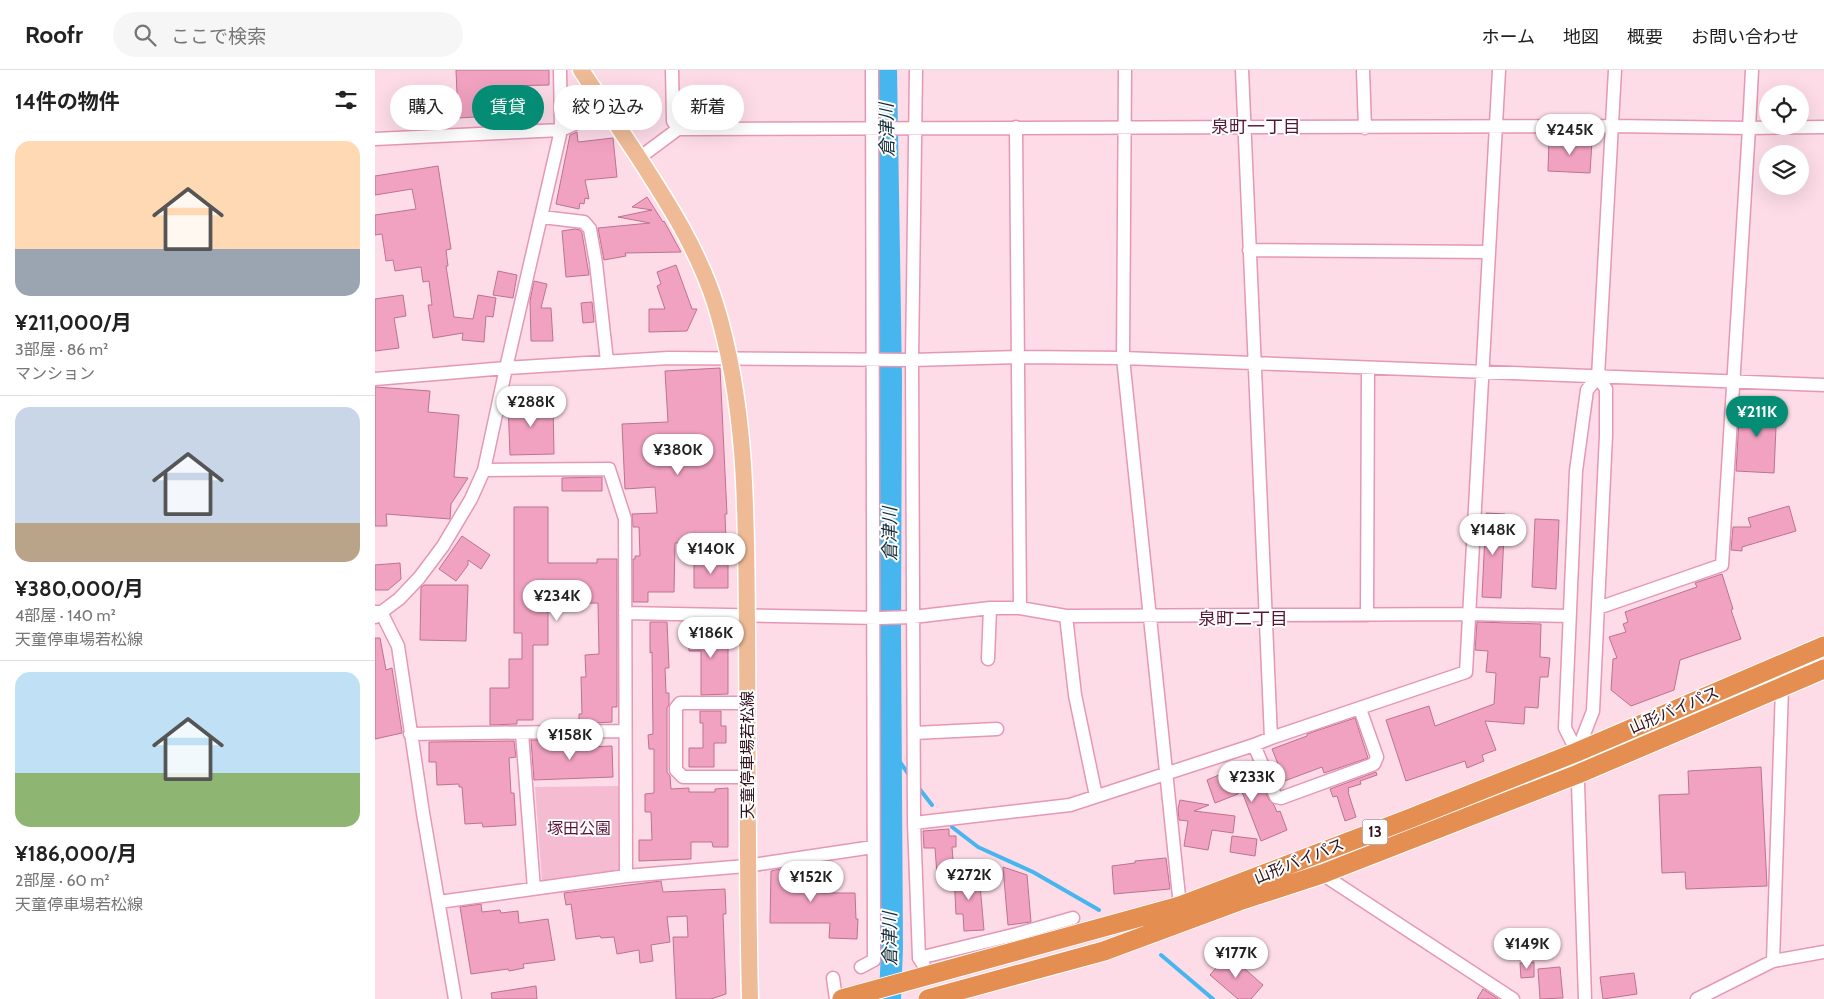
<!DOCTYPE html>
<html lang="ja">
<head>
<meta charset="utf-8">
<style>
	body { margin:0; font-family:Cabin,"Noto Sans JP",sans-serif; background:#f6f6f6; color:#222; height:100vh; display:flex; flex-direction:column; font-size:19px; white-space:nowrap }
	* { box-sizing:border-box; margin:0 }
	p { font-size:16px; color:#767676 }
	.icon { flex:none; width:28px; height:28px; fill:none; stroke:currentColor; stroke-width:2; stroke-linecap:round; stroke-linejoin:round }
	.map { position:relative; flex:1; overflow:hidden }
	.details { display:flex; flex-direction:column; background:#fff; width:375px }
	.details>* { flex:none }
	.hud { position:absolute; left:15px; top:15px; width:475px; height:45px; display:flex; gap:10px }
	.buttons { position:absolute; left:1384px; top:15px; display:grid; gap:10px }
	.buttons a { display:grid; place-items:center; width:50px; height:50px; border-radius:50%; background:#fff; box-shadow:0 5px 20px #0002; font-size:25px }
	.price { position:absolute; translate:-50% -42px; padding:0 11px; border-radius:18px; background:#fff; color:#222; font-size:16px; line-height:32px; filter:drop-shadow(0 1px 2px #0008) }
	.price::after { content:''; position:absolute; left:50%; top:30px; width:15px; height:11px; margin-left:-8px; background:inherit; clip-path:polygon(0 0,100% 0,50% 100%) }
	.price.active { background:#048d74; color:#fff }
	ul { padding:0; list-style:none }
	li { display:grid; align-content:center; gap:10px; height:265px; padding:0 15px }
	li+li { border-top:1px solid #e0e0e0 }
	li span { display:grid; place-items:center; height:155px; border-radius:15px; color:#555 }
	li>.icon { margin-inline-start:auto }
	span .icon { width:90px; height:90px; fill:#fffc; stroke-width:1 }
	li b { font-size:21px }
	h2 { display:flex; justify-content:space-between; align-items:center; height:60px; padding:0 15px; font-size:21px }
	.chip { padding:0 18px; border-radius:22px; background:#fff; box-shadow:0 5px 20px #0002; font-size:18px; line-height:45px }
	.chip.active { background:#048d74; color:#fff }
	header { display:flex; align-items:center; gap:30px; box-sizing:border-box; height:70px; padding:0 25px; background:#fff; border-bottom:1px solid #e0e0e0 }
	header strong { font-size:24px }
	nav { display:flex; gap:28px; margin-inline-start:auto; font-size:18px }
	.search { width:350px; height:45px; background:#f6f6f6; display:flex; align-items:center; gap:12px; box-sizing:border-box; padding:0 18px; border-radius:28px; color:#767676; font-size:19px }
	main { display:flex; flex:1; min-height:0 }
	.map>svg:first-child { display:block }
</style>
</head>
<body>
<header>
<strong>Roofr</strong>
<div class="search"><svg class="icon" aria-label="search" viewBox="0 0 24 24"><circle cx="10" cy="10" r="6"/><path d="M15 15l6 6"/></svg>ここで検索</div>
<nav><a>ホーム</a><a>地図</a><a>概要</a><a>お問い合わせ</a></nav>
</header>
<main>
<section class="details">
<h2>14件の物件<svg class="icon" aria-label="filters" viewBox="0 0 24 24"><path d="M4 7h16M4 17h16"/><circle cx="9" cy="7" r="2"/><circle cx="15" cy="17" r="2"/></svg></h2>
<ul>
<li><span style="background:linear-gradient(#ffd9b3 70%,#9aa5b1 0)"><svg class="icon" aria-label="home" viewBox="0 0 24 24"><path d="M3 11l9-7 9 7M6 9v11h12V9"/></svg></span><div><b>¥211,000/月</b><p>3部屋 · 86 m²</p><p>マンション</p></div></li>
<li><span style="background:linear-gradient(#c9d6e8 75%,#b9a48a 0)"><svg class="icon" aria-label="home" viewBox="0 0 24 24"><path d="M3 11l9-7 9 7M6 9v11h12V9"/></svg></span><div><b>¥380,000/月</b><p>4部屋 · 140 m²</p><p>天童停車場若松線</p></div></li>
<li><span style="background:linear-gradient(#bfe0f5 65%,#8fb573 0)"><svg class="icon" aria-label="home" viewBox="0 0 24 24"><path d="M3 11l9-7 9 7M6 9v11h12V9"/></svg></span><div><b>¥186,000/月</b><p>2部屋 · 60 m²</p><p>天童停車場若松線</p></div></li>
</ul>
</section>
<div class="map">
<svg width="1449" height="929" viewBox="0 0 1449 929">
	<rect width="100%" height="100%" fill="#fddce8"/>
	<!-- green -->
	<path fill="#f4bbd1" d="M244,716L245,800L167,811L160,717Z"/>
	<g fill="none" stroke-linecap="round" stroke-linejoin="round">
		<!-- stream -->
		<path stroke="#48b6ee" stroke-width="4" d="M516,679L534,705
			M543,717L557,735
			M577,757L603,777L658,802L724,840
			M786,885L838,929"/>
		<!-- river -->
		<path stroke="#48b6ee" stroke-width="22" d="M511,0L516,308L515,560L517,877L515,929"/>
	</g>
	<!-- building -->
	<path fill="#f1a2c1" stroke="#bd7290" d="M81,0H174V15L133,16L135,45L83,48Z
		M202,62L203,72L238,68L242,107L210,110L214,129L210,128L209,134L205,133L204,139L181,134L195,65Z
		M1174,69L1217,71L1215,103L1173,101Z
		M63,96L76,179L71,180L73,196H71L79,247L98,249L103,225L121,228L118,247L111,246L109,272L87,270L88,263L58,268L53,235H57L54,211L48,212L46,197L20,201L18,190L11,191L7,164L0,165V145L41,139L37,119L0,125V106Z
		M272,127L288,152L289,151L306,182L250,183L251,186L229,190L223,158L275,153L243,147L277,140L257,137Z
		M200,159L205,160L207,163L214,205L191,207L187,161Z
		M301,195L317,239H322L312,261L274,262V239H290L282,216L286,214L282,202Z
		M123,201L142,205L138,228L118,225Z
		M159,211L172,214L166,238H176L178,271H156L155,231Z
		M28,225L31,246L19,248L24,278L0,281V229Z
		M217,232L219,252L208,253L206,233Z
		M345,298L352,444H350L351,472L338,473V470L300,473L299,522H273V532H258V489H260V486H265L264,457H258L257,444L282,443L280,417L250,419L247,354L293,352L290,301Z
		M0,317L55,321L53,342L84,345L79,407L93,408L76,434L75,449L11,444L12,456H0Z
		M178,332L179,384L135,385L133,333Z
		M1365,332L1402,334L1399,403L1361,401Z
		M227,407V421H187V408Z
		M1414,436L1421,461L1367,477V481L1356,480L1358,457H1376L1373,448Z
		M139,437H173V493H222V489H242V637H237V652L204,654V644H207L206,607H211L210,585L224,584L223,533L173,534V575H158V650H142V654L115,655V618H134V589H147V563H139Z
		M1111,443L1130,444L1126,528L1107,527Z
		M1160,449L1184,450L1181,519L1157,517Z
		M87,466L115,485L106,499L93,490V495L81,511L64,499Z
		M25,493L26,509L13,520H0V495Z
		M319,493H353V518H319Z
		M1347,504L1358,539L1356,540L1366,569L1305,590L1299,620L1256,636L1236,620L1238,589L1242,588L1234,567L1251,562L1248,554L1253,552L1250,542L1322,517L1320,513Z
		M49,515H93L91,571L45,570L46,517Z
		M275,552H292L294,598H290L291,623H294V635L292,638V702L295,706L296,719L314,718V722H340V719L353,718V777H338L337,772H316V789L264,791V770H277L276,742H270V724L279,723V679H274L273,665L278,664L277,582L275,583Z
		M1102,552L1166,554L1165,587L1175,588L1173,607H1165L1163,638L1150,637L1149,654L1110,651L1121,680L1107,685L1109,691L1092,698L1090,691L1031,711L1011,650L1054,636L1060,656L1119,634L1121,603L1111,602L1113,581L1100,580Z
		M314,554H332V563L353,562V624L326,625V581H314Z
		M0,568H5L11,600L17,598L27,662V663L0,669Z
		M325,641H346V656H351V673H339V697H314V678H328V653H325Z
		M980,648L993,688L949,703L947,697L904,713L897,696L903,694L897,679L932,666V664Z
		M156,670H189L190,678L237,676L238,707L159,710Z
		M139,671L141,687L134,688L136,723H139L141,755L108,757L107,753L90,754L87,717H84V714L62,715L61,692H54V672Z
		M1386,697L1392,816L1311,819L1310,802L1287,803L1284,725L1314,724L1313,701Z
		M882,702L894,730L899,735L902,742L905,741L912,760L886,771L864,714L863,724L840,733L832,710L844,705L847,715Z
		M1001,702L1002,705L985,711L986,714L973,718L974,721L973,722L981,747L970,751L962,726L958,727L955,719Z
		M805,730L834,735L819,741L860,746L858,763L837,760L833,780L809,776L813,751L804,750L803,739Z
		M574,759V766H581V777H577L579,803L562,805L560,778H549L548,761Z
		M857,766L882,769L880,786L855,782Z
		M791,788L795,819L739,824L737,796L760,793V791Z
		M628,797L652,805L656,852L633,855Z
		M410,798H445V823H480L481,849H483L482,869L454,868L455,853H395L396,801Z
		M604,804L609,860L589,861L588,844H581L579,805Z
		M286,811L288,822L350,819L351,844H348L351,924L336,929H301L298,867H313L312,846L292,847L295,872L276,875L278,891L265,893L264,880L242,884L239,867L226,868L225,866L201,869L196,834L191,835L189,823Z
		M106,834L107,842L125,840L126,843L143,841L144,853L173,849L180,890L148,894L149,898L134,901L133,899L96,904L85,837Z
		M853,884L888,915L876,929H863L835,905Z
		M1159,892V907L1146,908L1145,893Z
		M1185,897L1188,928L1165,929L1163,899Z
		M1259,903L1262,924L1228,929L1225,907Z
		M161,916L162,929H117L116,923Z
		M1108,919L1123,929H1102Z"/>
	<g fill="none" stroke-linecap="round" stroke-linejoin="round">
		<defs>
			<path id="minor" d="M297,0L298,51L303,59
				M541,0L537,290L539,753L544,888L555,905
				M750,0L748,288L805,836
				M867,0L896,668
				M988,0L990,58
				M1377,0L1374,58L1449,57
				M641,57L645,538
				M0,69L186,60L232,39
				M264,88L303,59L1238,56L1374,58L1347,495L1223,538
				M167,147L209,152L215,159L221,193L232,291
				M874,180L1114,182
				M0,309L131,298L293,288L537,290L644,287L748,288L1449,315
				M109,400L234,399L250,449L251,806
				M0,542H6L23,576L48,743L80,929
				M250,543L504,548L538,547L615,538H645L691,546L1094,544L1195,546
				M992,545L993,298
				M691,546L700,625L721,726
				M0,547L24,529L44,508L68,476L96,429L109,400L131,298L186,60L185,0
				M613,589L615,538
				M147,663L159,819
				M539,663L622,659
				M35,664L250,661
				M879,675L901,727L906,728L999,694L1002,687L985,639
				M1202,682L1190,658L1201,401L1212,320L1223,307
				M372,707H308L301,700V638L305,633H372
				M539,753L695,735L879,675L896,668L1091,602L1124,0
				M947,804L1138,929
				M64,832L251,806L371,796L498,777
				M544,888L642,864L698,848
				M1398,891L1407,618
				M486,897L499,890L497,0
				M458,908L461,929
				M1210,929L1202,682L1218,641L1231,365V319L1223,307L1240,0
				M1322,929L1398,891L1449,882"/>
			<path id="major" d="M206,0C225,28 243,57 262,85C293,133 324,181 341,236C373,341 371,450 372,559C373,682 372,806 375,929"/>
			<path id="highway" d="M467,929L805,836L1031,750L1202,682L1449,576
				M553,929L729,881L864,831L947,804L1203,704L1449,599"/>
		</defs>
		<!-- minor casing -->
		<use href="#minor" stroke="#e597b6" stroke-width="15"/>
		<!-- major casing -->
		<use href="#major" stroke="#fff" stroke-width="19"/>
		<!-- highway casing -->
		<use href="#highway" stroke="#fff" stroke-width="21"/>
		<!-- minor -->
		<use href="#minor" stroke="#fff" stroke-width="12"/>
		<!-- major -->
		<use href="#major" stroke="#efbb97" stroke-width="16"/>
		<!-- highway -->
		<use href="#highway" stroke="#e48e51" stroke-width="19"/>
	</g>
	<g text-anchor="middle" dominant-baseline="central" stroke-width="4" stroke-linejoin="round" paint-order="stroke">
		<!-- shield labels -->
		<rect fill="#fff" stroke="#6e5a62" stroke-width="1" x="987.5" y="749.5" width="25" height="25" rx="4"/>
		<g font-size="15" font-weight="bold" fill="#30131f">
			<text x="1000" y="762">13</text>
		</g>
		<!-- street labels -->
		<g font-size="16" fill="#30131f" stroke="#fff">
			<text transform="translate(1299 640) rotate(-23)">山形バイパス</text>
			<text transform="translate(372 685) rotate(-90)">天童停車場若松線</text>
			<text transform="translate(924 791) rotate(-22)">山形バイパス</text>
		</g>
		<!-- park labels -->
		<g font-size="16" fill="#5d1238" stroke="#fff">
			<text x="204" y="758">塚田公園</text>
		</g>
		<!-- neighbourhood labels -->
		<g font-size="18" fill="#571636" stroke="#fff">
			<text x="881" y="57">泉町一丁目</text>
			<text x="868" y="549">泉町二丁目</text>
		</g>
		<!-- water labels -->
		<g font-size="18" font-style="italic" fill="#152d39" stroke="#fff">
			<text transform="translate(512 60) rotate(-91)">倉津川</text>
			<text transform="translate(515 464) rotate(-90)">倉津川</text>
			<text transform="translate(515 869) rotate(-90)">倉津川</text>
		</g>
	</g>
</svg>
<div class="buttons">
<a><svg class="icon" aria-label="locate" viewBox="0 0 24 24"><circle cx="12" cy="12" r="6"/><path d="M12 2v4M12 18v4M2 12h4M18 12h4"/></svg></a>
<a><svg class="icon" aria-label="layers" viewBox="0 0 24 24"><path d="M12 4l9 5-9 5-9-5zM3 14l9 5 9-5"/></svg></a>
</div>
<b class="price" style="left:1195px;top:86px">¥245K</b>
<b class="price" style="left:156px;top:358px">¥288K</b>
<b class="price active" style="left:1382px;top:368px">¥211K</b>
<b class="price" style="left:303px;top:406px">¥380K</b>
<b class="price" style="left:1118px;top:486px">¥148K</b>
<b class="price" style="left:336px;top:505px">¥140K</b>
<b class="price" style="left:182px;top:552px">¥234K</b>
<b class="price" style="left:336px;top:589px">¥186K</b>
<b class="price" style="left:195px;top:691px">¥158K</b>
<b class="price" style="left:877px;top:733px">¥233K</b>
<b class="price" style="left:594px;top:831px">¥272K</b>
<b class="price" style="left:436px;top:833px">¥152K</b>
<b class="price" style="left:1152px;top:900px">¥149K</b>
<b class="price" style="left:861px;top:909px">¥177K</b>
<div class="hud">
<a class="chip">購入</a>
<a class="chip active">賃貸</a>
<a class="chip">絞り込み</a>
<a class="chip">新着</a>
</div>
</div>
</main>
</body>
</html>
